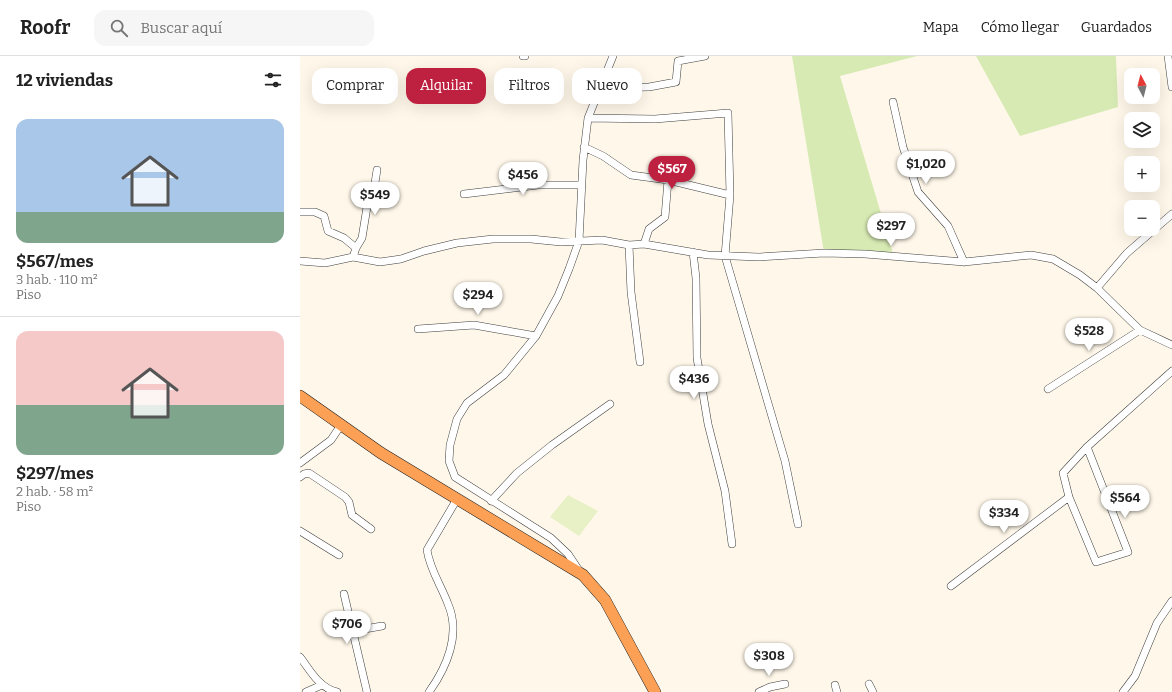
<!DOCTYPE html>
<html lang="es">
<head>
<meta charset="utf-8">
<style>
	body { margin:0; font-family:Bitter,serif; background:#f6f6f6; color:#222; height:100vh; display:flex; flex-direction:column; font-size:15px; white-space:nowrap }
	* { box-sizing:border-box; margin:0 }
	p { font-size:13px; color:#767676 }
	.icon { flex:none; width:22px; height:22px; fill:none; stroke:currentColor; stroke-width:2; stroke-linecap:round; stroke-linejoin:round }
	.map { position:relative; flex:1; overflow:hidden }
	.details { display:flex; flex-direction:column; background:#fff; width:300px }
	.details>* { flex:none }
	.top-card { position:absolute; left:12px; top:12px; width:380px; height:36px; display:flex; gap:8px }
	.needle { width:26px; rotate:353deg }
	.controls { position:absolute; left:824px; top:12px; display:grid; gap:8px }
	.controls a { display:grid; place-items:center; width:36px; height:36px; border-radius:8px; background:#fff; box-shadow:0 4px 16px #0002; font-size:20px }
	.price { position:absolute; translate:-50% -34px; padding:0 9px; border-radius:14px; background:#fff; color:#222; font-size:13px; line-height:26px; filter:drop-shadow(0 1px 2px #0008) }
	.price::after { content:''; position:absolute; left:50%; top:24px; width:12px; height:9px; margin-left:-6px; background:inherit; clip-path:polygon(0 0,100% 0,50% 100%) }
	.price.on { background:#be203f; color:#fff }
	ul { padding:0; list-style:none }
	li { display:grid; align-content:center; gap:8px; height:212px; padding:0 16px }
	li+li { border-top:1px solid #e0e0e0 }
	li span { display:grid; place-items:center; height:124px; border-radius:12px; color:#555 }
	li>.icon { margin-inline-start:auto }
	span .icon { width:72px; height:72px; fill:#fffc; stroke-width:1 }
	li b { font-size:17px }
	h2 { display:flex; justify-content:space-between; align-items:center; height:48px; padding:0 16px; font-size:17px }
	.pill { padding:0 14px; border-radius:12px; background:#fff; box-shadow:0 4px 16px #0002; font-size:14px; line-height:36px }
	.pill.on { background:#be203f; color:#fff }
	header { display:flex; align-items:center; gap:24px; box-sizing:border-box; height:56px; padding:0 20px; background:#fff; border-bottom:1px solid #e0e0e0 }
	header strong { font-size:19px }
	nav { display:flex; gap:22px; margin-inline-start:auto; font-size:14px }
	.search { width:280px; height:36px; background:#f6f6f6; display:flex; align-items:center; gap:10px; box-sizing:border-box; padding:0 14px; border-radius:12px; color:#767676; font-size:15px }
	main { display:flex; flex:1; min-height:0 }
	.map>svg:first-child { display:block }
</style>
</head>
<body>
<header>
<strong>Roofr</strong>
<div class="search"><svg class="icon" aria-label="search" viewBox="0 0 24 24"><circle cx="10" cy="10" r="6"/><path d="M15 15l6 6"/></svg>Buscar aquí</div>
<nav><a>Mapa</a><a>Cómo llegar</a><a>Guardados</a></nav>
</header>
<main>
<section class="details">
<h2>12 viviendas<svg class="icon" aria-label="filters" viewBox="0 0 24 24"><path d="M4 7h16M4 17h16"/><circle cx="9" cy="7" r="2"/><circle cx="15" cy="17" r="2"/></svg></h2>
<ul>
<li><span style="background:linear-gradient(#a9c7e8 75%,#7fa58c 0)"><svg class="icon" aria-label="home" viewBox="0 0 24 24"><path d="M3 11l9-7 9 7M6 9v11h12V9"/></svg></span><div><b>$567/mes</b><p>3 hab. · 110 m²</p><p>Piso</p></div></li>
<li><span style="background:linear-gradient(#f6c9c9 60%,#7fa58c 0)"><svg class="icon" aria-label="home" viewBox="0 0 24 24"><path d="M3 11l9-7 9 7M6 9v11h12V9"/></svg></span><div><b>$297/mes</b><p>2 hab. · 58 m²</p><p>Piso</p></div></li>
</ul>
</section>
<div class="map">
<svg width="872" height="636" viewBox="0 0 872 636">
	<rect width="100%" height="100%" fill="#fff8ea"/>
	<!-- green -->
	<path fill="#d7eab3" d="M492,0H617L540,20L594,201L524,197Z
		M676,0H816L818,51L720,80Z"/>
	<!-- pitch -->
	<path fill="#e8f1c5" d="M268,439L298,455L279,480L250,461Z"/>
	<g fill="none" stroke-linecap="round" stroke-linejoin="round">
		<defs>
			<path id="minor" d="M223,0H225
				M868,0L872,31
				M299,32L349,31L376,26L378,5L405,0
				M593,46L603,91L618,136L648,170L664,206
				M288,62L355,63L428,57L430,139
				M284,91L303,100L331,119L368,124L430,139L425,200L485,405L498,468
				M164,138L238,129H282
				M0,156H15L24,160L28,175L44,182L56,192
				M344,188L349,173L365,161L368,124
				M329,189L331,236L340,306
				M393,196L396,222L397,302L408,368L425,435L432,488
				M53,201L56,192L62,182L67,151L74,133L77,114
				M0,205L25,207L53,201L80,206L101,203L124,195L157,187L193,183H231L261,186L302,184L329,189L344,188L408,199L459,201L524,197L565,198L664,206L731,199L753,203L780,219L797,232L840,274L872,289
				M797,232L827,197L872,158
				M118,273L174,269L236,280
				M748,333L840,274
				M787,391L828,496L796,506L769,441L763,417L787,391L872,315
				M0,407L31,384L41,369
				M0,421L4,418L9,417L45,441L49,446L52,459L71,473
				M191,445L217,417L252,389L310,348
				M0,475L39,499
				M280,516L268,498L251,482L155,421L149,405L150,389L157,363L167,347L204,319L236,280L258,240L269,213L279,185L283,104L288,62L313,0
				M651,530L769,441
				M44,538L67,636
				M53,575L82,570
				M0,601C10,614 19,632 37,636
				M569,628L573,636
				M535,629L537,636
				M6,636L22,629
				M129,636C147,611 161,578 148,548C141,529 130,514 127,494L157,443
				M459,636L470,631L485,628
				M823,636L835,620L857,567L872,545"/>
			<path id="trunk" d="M0,340L81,397L283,519L305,544L355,636"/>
		</defs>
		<!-- minor casing -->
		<use href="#minor" stroke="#3e3e3e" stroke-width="8"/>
		<!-- trunk casing -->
		<use href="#trunk" stroke="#1c1c1c" stroke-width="12"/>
		<!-- minor -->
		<use href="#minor" stroke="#fff" stroke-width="7"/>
		<!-- trunk -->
		<use href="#trunk" stroke="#fba055" stroke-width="11"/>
	</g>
</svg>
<div class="controls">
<a><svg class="needle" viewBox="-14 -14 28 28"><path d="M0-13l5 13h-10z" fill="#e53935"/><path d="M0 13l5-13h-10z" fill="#767676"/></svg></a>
<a><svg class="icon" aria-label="layers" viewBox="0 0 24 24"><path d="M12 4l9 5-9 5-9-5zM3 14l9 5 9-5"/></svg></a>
<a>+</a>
<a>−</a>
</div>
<b class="price" style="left:626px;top:129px">$1,020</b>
<b class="price on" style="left:372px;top:134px">$567</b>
<b class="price" style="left:223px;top:140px">$456</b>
<b class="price" style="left:75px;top:160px">$549</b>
<b class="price" style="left:591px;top:191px">$297</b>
<b class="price" style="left:178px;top:260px">$294</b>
<b class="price" style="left:789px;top:296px">$528</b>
<b class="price" style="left:394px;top:344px">$436</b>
<b class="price" style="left:825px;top:463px">$564</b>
<b class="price" style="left:704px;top:478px">$334</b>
<b class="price" style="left:47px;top:589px">$706</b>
<b class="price" style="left:469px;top:621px">$308</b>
<div class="top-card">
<a class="pill">Comprar</a>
<a class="pill on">Alquilar</a>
<a class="pill">Filtros</a>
<a class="pill">Nuevo</a>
</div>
</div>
</main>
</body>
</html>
